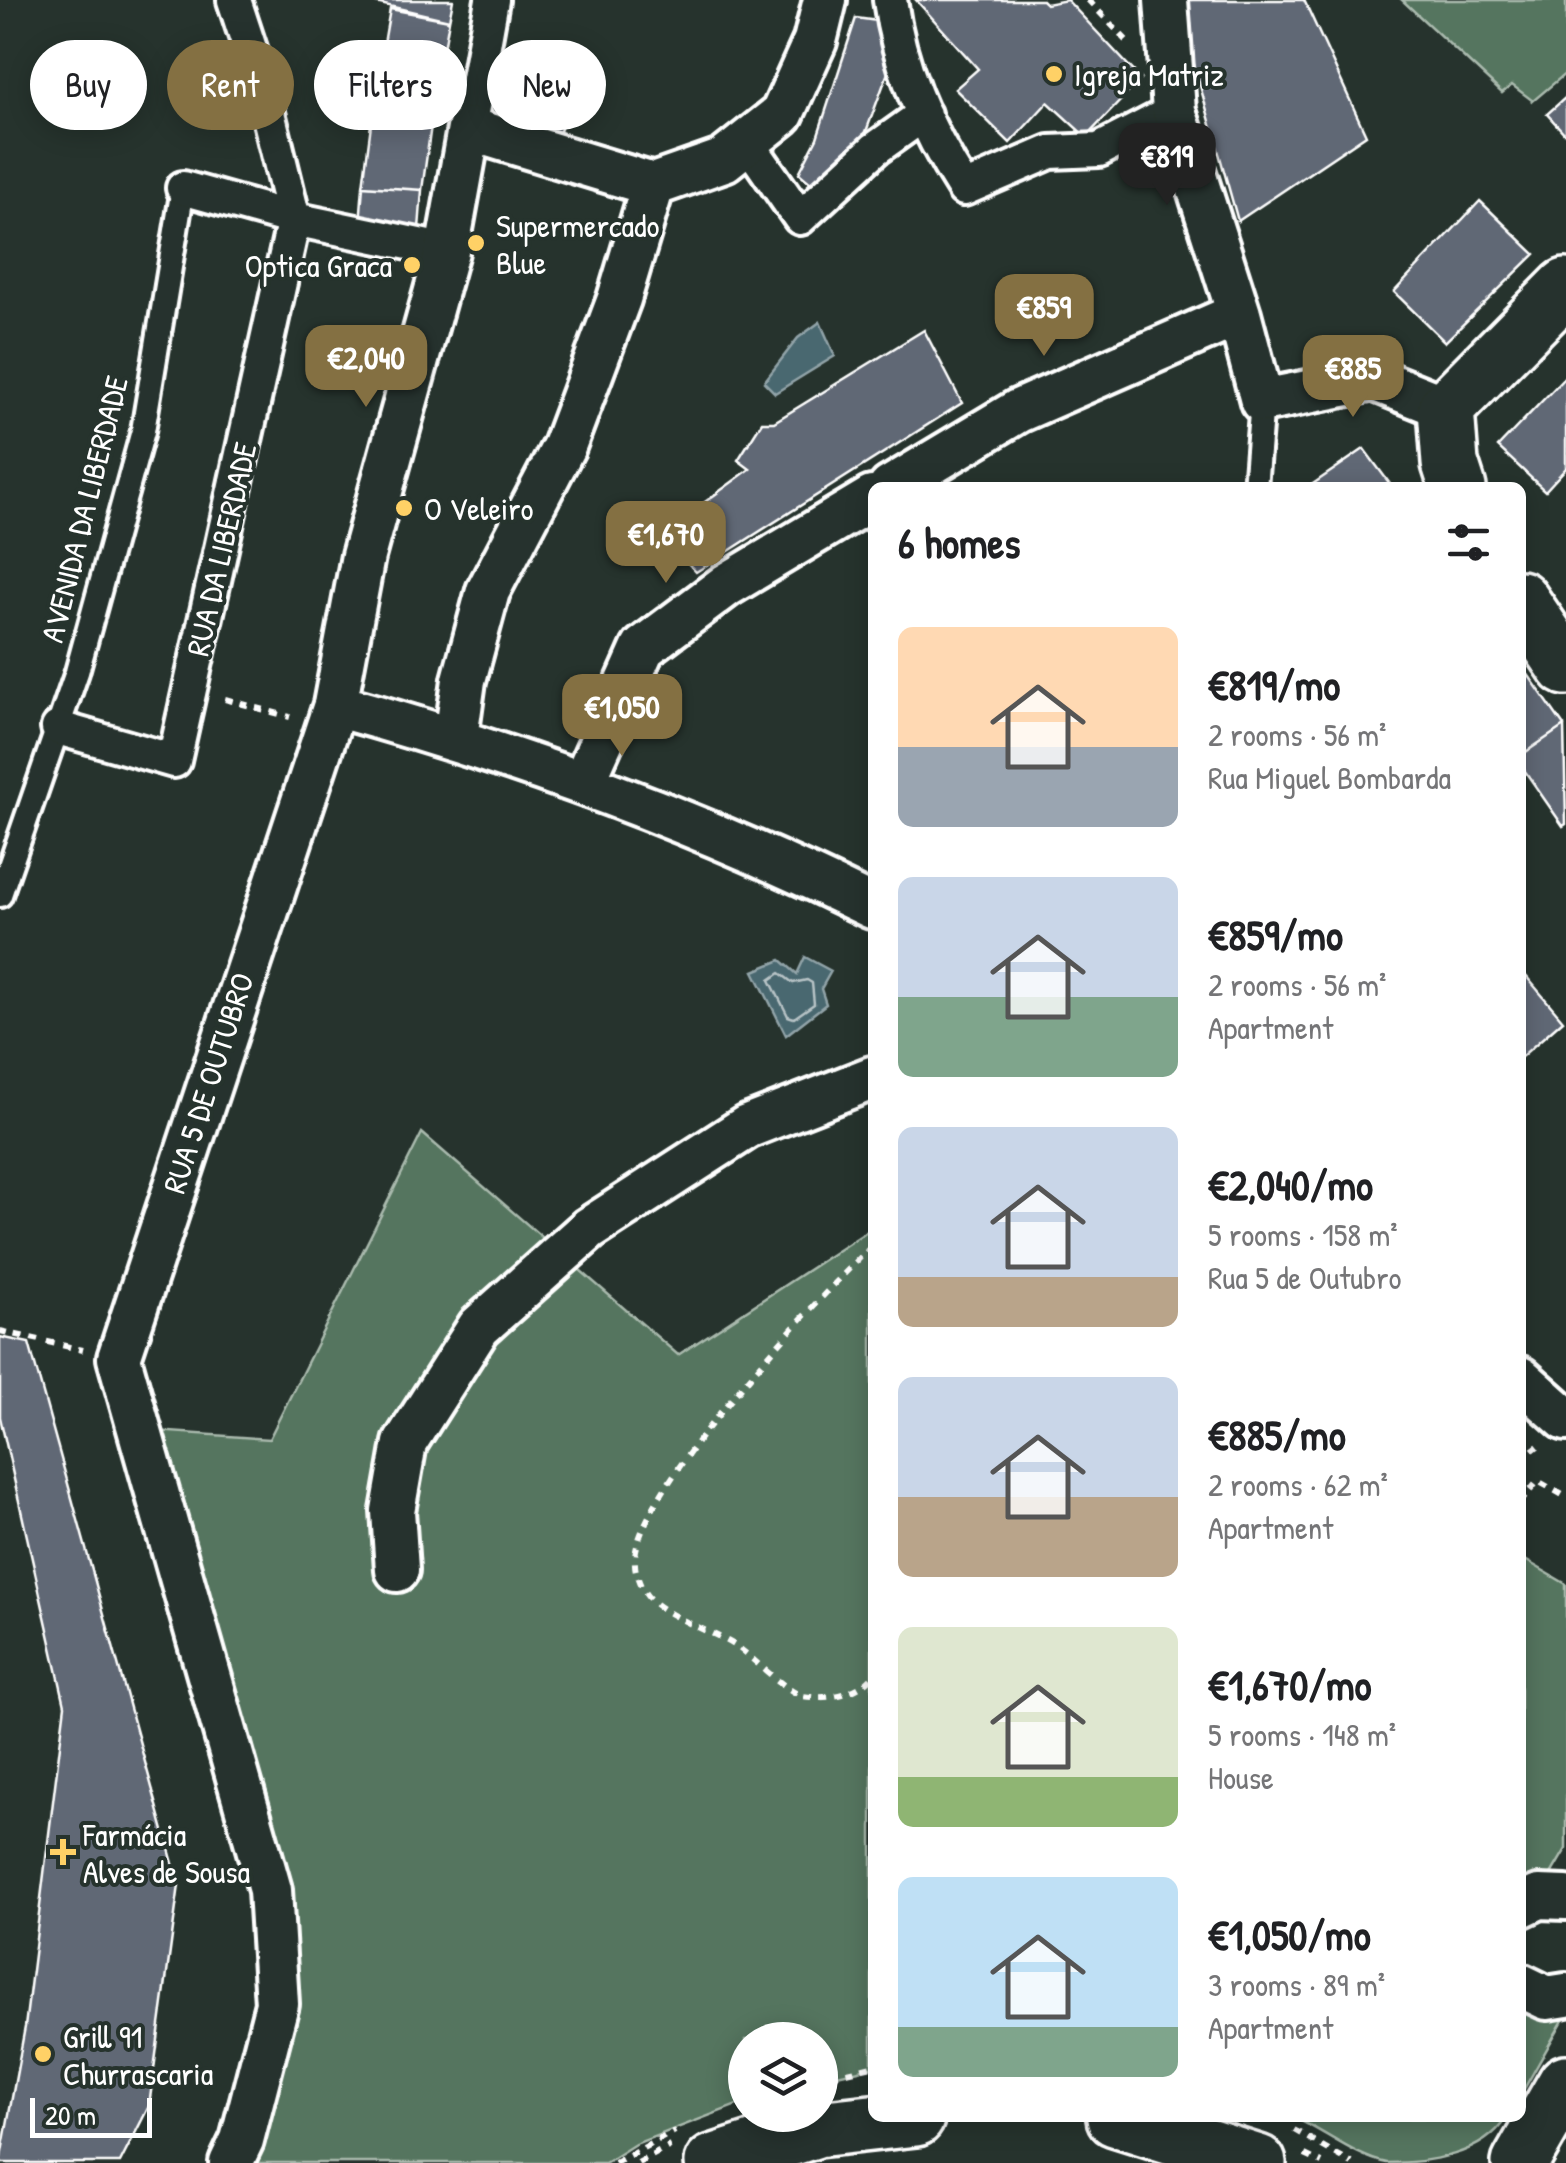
<!DOCTYPE html>
<html lang="en">
<head>
<meta charset="utf-8">
<style>
	body { margin:0; font-family:"Patrick Hand",sans-serif; background:#f6f6f6; color:#202124; height:100vh; display:flex; flex-direction:column; font-size:38px; white-space:nowrap }
	* { box-sizing:border-box; margin:0 }
	p { font-size:32px; color:#757577 }
	.icon { flex:none; width:55px; height:55px; fill:none; stroke:currentColor; stroke-width:2; stroke-linecap:round; stroke-linejoin:round }
	.map { position:relative; flex:1; overflow:hidden }
	.drawer { position:absolute; left:868px; top:482px; width:658px; height:1640px; display:flex; flex-direction:column; background:#fff; border-radius:15px; box-shadow:0 5px 25px #0003 }
	.drawer>* { flex:none }
	.hud { position:absolute; left:30px; top:40px; width:688px; height:90px; display:flex; gap:20px }
	.fabs { position:absolute; left:728px; top:2022px; display:grid; gap:20px }
	.fabs a { display:grid; place-items:center; width:110px; height:110px; border-radius:50%; background:#fff; box-shadow:0 5px 25px #0003; font-size:50px }
	.scale { position:absolute; left:30px; bottom:25px; width:122px; box-sizing:border-box; padding-left:10px; border:5px solid #fff; border-top:0; font-size:28px; line-height:35px; white-space:nowrap; color:#fff; -webkit-text-stroke:8px #26332d; paint-order:stroke }
	.price { position:absolute; translate:-50% -85px; padding:0 22px; border-radius:20px; background:#847042; color:#fff; font-size:32px; line-height:65px; filter:drop-shadow(0 2px 5px #0008) }
	.price::after { content:''; position:absolute; left:50%; top:60px; width:30px; height:22px; margin-left:-15px; background:inherit; clip-path:polygon(0 0,100% 0,50% 100%) }
	.price.on { background:#222; color:#fff }
	ul { padding:0; list-style:none }
	li { display:flex; align-items:center; gap:30px; height:250px; padding:0 30px }
	li span { display:grid; place-items:center; flex:none; width:280px; height:200px; border-radius:15px; color:#555 }
	li>.icon { margin-inline-start:auto }
	span .icon { width:120px; height:120px; fill:#fffc; stroke-width:1 }
	li b { font-size:42px }
	h2 { display:flex; justify-content:space-between; align-items:center; height:120px; padding:0 30px; font-size:42px }
	.chip { padding:0 35px; border-radius:45px; background:#fff; box-shadow:0 5px 25px #0003; font-size:35px; line-height:90px }
	.chip.on { background:#847042; color:#fff }
	.map>svg:first-child { display:block }
</style>
</head>
<body>
<div class="map">
<svg width="1566" height="2163" viewBox="0 0 1566 2163">
	<rect width="100%" height="100%" fill="#26332d"/>
	<filter id="ink" filterUnits="userSpaceOnUse"><feTurbulence type="fractalNoise" baseFrequency=".01" numOctaves="2"/><feDisplacementMap in="SourceGraphic" scale="20" xChannelSelector="R" yChannelSelector="G"/><feConvolveMatrix kernelMatrix="1 2 1 2 8 2 1 2 1" color-interpolation-filters="sRGB"/></filter>
	<g filter="url(#ink)">
		<!-- green -->
		<path fill="#55755e" stroke="#aabaae" stroke-width="2.5" d="M1402,0H1566V73L1533,101L1512,85L1502,93Z
			M422,1133L678,1355L872,1228V2067L820,2079V2040H745V2102L635,2144L605,2163H244L287,2037L156,1431L269,1439Z
			M1520,1557L1566,1584V1849L1550,1876L1520,1889Z
			M1520,2003L1566,2015L1520,2096Z
			M1295,2118H1506C1483,2155 1429,2163 1387,2163C1356,2157 1324,2131 1295,2118Z"/>
		<!-- water -->
		<path fill="#4a6870" stroke="#92a4a9" stroke-width="2.5" d="M820,322L835,356L775,393L764,382L798,338Z
			M805,957L831,971L821,989L826,1004L786,1035L754,971L781,960L797,974Z"/>
		<g fill="none" stroke-linecap="round" stroke-linejoin="round">
			<!-- shore -->
			<path stroke="#b7c3c6" stroke-width="2.5" d="M780,973L793,983L807,980L812,983L814,1004L794,1018L788,1016L770,980Z"/>
		</g>
		<!-- building -->
		<path fill="#616875" stroke="#fff" stroke-width="2.5" d="M363,0H453L449,20Z
			M916,0H1042L1046,4L1067,0L1141,79L1086,137L1048,102L1010,143L955,89L978,69Z
			M1176,0H1304L1366,135L1238,221Z
			M390,9L449,20L433,111L374,101Z
			M856,18L877,21L893,59L857,156L818,189L799,173L817,138Z
			M526,73L560,82L554,106L566,109L557,143L511,130Z
			M1566,97V135L1547,114Z
			M374,101L433,111L422,190L363,186Z
			M363,186L422,190L419,229L360,224Z
			M1480,201L1535,254L1445,342L1394,292Z
			M924,330L962,403L696,572L661,534L750,469L738,460L762,422H774Z
			M1566,376V468L1545,491L1498,447Z
			M1364,449L1393,488H1307Z
			M1520,663L1564,726L1520,756Z
			M1564,726L1566,824L1563,826L1520,764V756Z
			M1520,969L1563,1020L1520,1058Z
			M0,1337L29,1343L179,1885L149,2106L120,2163H0L25,2027L65,1705L0,1417Z"/>
		<g fill="none" stroke-linecap="round" stroke-linejoin="round">
			<defs>
				<path id="service" d="M1255,488L1262,401
					M0,895L77,672L143,431L183,188"/>
				<path id="pedestrian" d="M890,0C899,67 928,133 964,189L1050,152L1099,150L1174,111
					M469,129L492,0
					M748,143L800,218L875,149L924,114
					M183,188L294,219L447,251
					M58,728L174,761L294,219L259,76L234,0"/>
				<path id="minor" d="M1166,0L1174,111L1239,314L1262,401L1374,379L1446,408
					M890,488L1018,411L1239,314
					M335,705C520,756 700,822 872,907
					M456,738L464,680L488,591L564,446L619,299L653,185
					M583,783L643,648L727,585L872,498
					M1520,1378L1566,1419
					M397,1570L393,1511L405,1443L479,1327L589,1229L747,1127L872,1078
					M1520,1906L1539,1897L1566,1898
					M1520,1985L1547,1998L1566,1995
					M231,2163L242,2140L277,2004L270,1890L119,1358L335,705L363,556L447,251L469,129L653,185L724,160L782,114L815,41L825,0"/>
				<path id="tertiary" d="M1458,488L1450,463L1446,408L1566,287
					M1520,599L1566,667
					M1520,2163L1566,2083"/>
				<path id="secondary" d="M1115,2118L1258,2163
					M713,2163L817,2129L916,2118"/>
			</defs>
			<!-- service casing -->
			<use href="#service" stroke="#fff" stroke-width="30"/>
			<!-- pedestrian casing -->
			<use href="#pedestrian" stroke="#fff" stroke-width="40"/>
			<!-- minor casing -->
			<use href="#minor" stroke="#fff" stroke-width="50"/>
			<!-- tertiary casing -->
			<use href="#tertiary" stroke="#fff" stroke-width="62"/>
			<!-- secondary casing -->
			<use href="#secondary" stroke="#fff" stroke-width="62"/>
			<!-- path -->
			<path stroke="#fff" stroke-width="6" stroke-dasharray="8 8" stroke-linecap="butt" d="M1088,0L1129,43
				M225,699L290,717
				M872,1246C820,1296 629,1497 635,1564C635,1572 640,1586 645,1593C659,1615 713,1631 736,1646C752,1657 788,1693 803,1696C826,1700 856,1695 872,1677
				M0,1331L83,1350
				M1520,1460L1538,1446
				M1520,1503L1538,1481L1566,1497
				M831,2076L872,2066
				M1294,2130L1352,2163
				M1305,2155L1322,2163
				M615,2163L675,2131
				M638,2163L670,2146"/>
			<!-- service -->
			<use href="#service" stroke="#26332d" stroke-width="22"/>
			<!-- pedestrian -->
			<use href="#pedestrian" stroke="#26332d" stroke-width="32"/>
			<!-- minor -->
			<use href="#minor" stroke="#26332d" stroke-width="42"/>
			<!-- tertiary -->
			<use href="#tertiary" stroke="#26332d" stroke-width="55"/>
			<!-- secondary -->
			<use href="#secondary" stroke="#26332d" stroke-width="55"/>
		</g>
	</g>
	<!-- markers -->
	<g fill="#ffd166" stroke="#26332d" stroke-width="4">
		<circle cx="1054" cy="74" r="10"/>
		<circle cx="476" cy="243" r="10"/>
		<circle cx="412" cy="265" r="10"/>
		<circle cx="404" cy="508" r="10"/>
		<path d="M58 1837h10v10h10v10h-10v10h-10v-10h-10v-10h10z"/>
		<circle cx="43" cy="2054" r="10"/>
	</g>
	<g text-anchor="middle" dominant-baseline="central" stroke-width="8" stroke-linejoin="round" paint-order="stroke">
		<!-- poi labels -->
		<g font-size="32" fill="#fff" stroke="#26332d" text-anchor="start">
			<text x="1074" y="74">Igreja Matriz</text>
			<text x="496" y="225">Supermercado<tspan x="496" dy="37">Blue</tspan></text>
			<text x="392" y="265" text-anchor="end">Optica Graca</text>
			<text x="424" y="508">O Veleiro</text>
			<text x="83" y="1834">Farmácia<tspan x="83" dy="37">Alves de Sousa</tspan></text>
			<text x="63" y="2036">Grill 91<tspan x="63" dy="37">Churrascaria</tspan></text>
		</g>
		<!-- street labels -->
		<g font-size="32" fill="#fff" stroke="#26332d">
			<text transform="translate(84 509) rotate(-76)">AVENIDA DA LIBERDADE</text>
			<text transform="translate(221 549) rotate(-77)">RUA DA LIBERDADE</text>
			<text transform="translate(208 1083) rotate(-72)">RUA 5 DE OUTUBRO</text>
		</g>
	</g>
</svg>
<div class="fabs">
<a><svg class="icon" aria-label="layers" viewBox="0 0 24 24"><path d="M12 4l9 5-9 5-9-5zM3 14l9 5 9-5"/></svg></a>
</div>
<div class="scale">20 m</div>
<b class="price on" style="left:1167px;top:208px">€819</b>
<b class="price" style="left:1044px;top:359px">€859</b>
<b class="price" style="left:366px;top:410px">€2,040</b>
<b class="price" style="left:1353px;top:420px">€885</b>
<b class="price" style="left:666px;top:586px">€1,670</b>
<b class="price" style="left:622px;top:759px">€1,050</b>
<div class="hud">
<a class="chip">Buy</a>
<a class="chip on">Rent</a>
<a class="chip">Filters</a>
<a class="chip">New</a>
</div>
<section class="drawer">
<h2>6 homes<svg class="icon" aria-label="filters" viewBox="0 0 24 24"><path d="M4 7h16M4 17h16"/><circle cx="9" cy="7" r="2"/><circle cx="15" cy="17" r="2"/></svg></h2>
<ul>
<li><span style="background:linear-gradient(#ffd9b3 60%,#9aa5b1 0)"><svg class="icon" aria-label="home" viewBox="0 0 24 24"><path d="M3 11l9-7 9 7M6 9v11h12V9"/></svg></span><div><b>€819/mo</b><p>2 rooms · 56 m²</p><p>Rua Miguel Bombarda</p></div></li>
<li><span style="background:linear-gradient(#c9d6e8 60%,#7fa58c 0)"><svg class="icon" aria-label="home" viewBox="0 0 24 24"><path d="M3 11l9-7 9 7M6 9v11h12V9"/></svg></span><div><b>€859/mo</b><p>2 rooms · 56 m²</p><p>Apartment</p></div></li>
<li><span style="background:linear-gradient(#c9d6e8 75%,#b9a48a 0)"><svg class="icon" aria-label="home" viewBox="0 0 24 24"><path d="M3 11l9-7 9 7M6 9v11h12V9"/></svg></span><div><b>€2,040/mo</b><p>5 rooms · 158 m²</p><p>Rua 5 de Outubro</p></div></li>
<li><span style="background:linear-gradient(#c9d6e8 60%,#b9a48a 0)"><svg class="icon" aria-label="home" viewBox="0 0 24 24"><path d="M3 11l9-7 9 7M6 9v11h12V9"/></svg></span><div><b>€885/mo</b><p>2 rooms · 62 m²</p><p>Apartment</p></div></li>
<li><span style="background:linear-gradient(#dfe7d0 75%,#8fb573 0)"><svg class="icon" aria-label="home" viewBox="0 0 24 24"><path d="M3 11l9-7 9 7M6 9v11h12V9"/></svg></span><div><b>€1,670/mo</b><p>5 rooms · 148 m²</p><p>House</p></div></li>
<li><span style="background:linear-gradient(#bfe0f5 75%,#7fa58c 0)"><svg class="icon" aria-label="home" viewBox="0 0 24 24"><path d="M3 11l9-7 9 7M6 9v11h12V9"/></svg></span><div><b>€1,050/mo</b><p>3 rooms · 89 m²</p><p>Apartment</p></div></li>
</ul>
</section>
</div>
</body>
</html>
